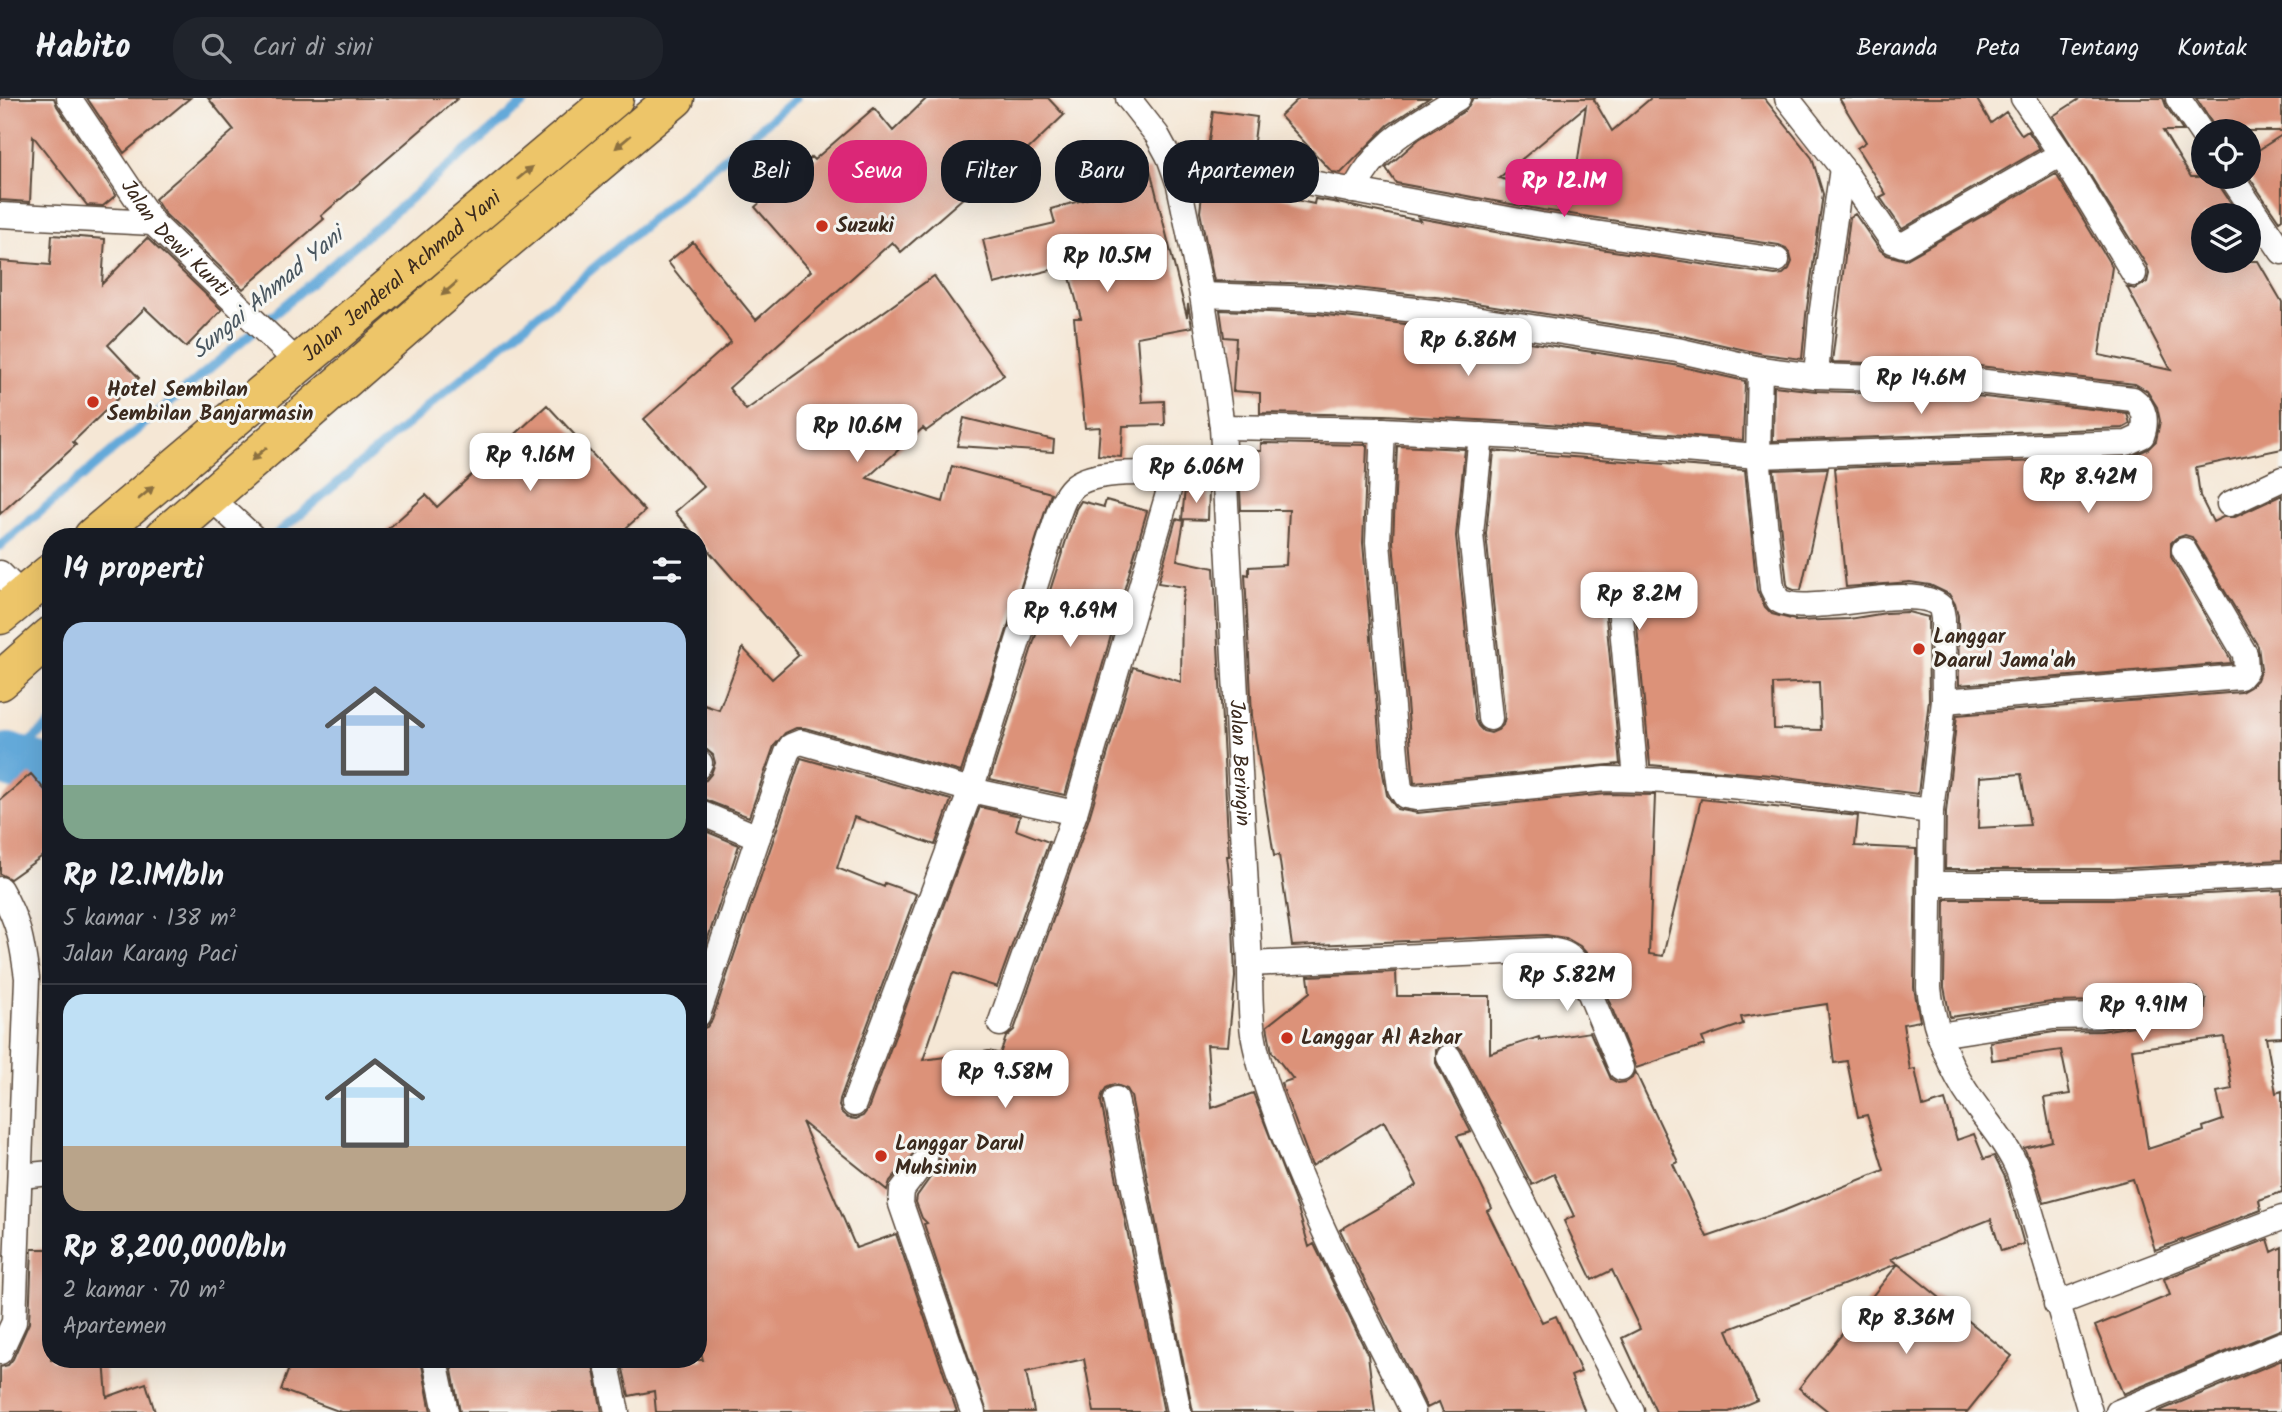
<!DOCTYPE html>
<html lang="id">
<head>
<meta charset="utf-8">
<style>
	body { margin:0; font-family:Kalam,sans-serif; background:#20242c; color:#f1f3f6; height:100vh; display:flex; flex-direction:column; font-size:26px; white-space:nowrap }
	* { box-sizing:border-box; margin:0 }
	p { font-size:23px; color:#9ea1a6 }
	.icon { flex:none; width:38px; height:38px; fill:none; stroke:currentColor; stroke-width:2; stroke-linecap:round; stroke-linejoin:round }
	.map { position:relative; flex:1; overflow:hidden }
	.side { position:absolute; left:42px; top:430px; width:665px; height:840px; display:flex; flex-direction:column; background:#171b24; border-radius:28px; box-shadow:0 7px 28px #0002 }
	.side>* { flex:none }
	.top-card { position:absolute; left:728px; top:42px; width:665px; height:63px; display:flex; gap:14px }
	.buttons { position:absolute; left:2191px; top:21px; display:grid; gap:14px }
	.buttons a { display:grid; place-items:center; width:70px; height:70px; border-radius:50%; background:#171b24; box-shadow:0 7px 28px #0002; font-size:35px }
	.price { position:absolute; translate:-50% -60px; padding:0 16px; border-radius:14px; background:#fff; color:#222; font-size:23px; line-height:46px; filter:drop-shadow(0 2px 4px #0008) }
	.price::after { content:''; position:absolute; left:50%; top:42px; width:21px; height:16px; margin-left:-10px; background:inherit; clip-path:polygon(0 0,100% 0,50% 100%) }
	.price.current { background:#db2777; color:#fff }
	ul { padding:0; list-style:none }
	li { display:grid; align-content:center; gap:14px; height:371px; padding:0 21px }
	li+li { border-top:2px solid #363941 }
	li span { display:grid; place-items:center; height:217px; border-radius:21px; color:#555 }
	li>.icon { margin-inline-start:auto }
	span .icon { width:126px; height:126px; fill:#fffc; stroke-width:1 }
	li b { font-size:30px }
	h2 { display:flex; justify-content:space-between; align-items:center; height:84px; padding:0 21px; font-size:30px }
	.pill { padding:0 24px; border-radius:28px; background:#171b24; box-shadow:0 7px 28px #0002; font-size:24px; line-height:63px }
	.pill.current { background:#db2777; color:#fff }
	header { display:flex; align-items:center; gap:42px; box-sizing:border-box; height:98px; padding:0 35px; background:#171b24; border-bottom:2px solid #363941 }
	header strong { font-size:33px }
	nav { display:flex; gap:38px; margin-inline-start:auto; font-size:24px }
	.search { width:490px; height:63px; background:#20242c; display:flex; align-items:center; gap:18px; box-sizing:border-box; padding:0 24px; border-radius:28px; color:#9ea1a6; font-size:26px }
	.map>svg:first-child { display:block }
</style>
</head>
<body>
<header>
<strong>Habito</strong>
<div class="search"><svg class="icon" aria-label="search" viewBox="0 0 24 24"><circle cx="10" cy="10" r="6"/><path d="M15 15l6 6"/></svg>Cari di sini</div>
<nav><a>Beranda</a><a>Peta</a><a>Tentang</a><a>Kontak</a></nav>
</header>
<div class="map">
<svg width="2282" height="1314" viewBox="0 0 2282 1314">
	<rect width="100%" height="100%" fill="#f6f6f2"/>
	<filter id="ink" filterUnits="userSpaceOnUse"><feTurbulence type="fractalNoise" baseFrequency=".0143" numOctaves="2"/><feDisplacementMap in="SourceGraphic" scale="14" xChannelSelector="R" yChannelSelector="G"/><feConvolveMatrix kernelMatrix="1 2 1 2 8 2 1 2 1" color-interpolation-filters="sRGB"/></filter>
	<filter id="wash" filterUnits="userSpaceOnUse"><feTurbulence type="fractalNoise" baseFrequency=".00686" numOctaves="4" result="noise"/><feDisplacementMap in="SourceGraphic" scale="28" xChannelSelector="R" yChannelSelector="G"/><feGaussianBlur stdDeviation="1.57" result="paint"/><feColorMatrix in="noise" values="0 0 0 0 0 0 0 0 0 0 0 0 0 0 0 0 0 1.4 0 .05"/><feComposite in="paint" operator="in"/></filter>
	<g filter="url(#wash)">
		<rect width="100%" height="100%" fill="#f5e7d5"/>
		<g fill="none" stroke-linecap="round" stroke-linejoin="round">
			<!-- stream -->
			<path stroke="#63a9d9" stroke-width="9" d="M273,439L796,0
				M0,448L529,0
				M0,669L51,626"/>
			<!-- river -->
			<path stroke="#63a9d9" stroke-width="54" d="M8,662L51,675"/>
		</g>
		<g id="blocks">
			<!-- building -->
			<path fill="#dc9279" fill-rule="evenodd" d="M0,0H54L57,8L116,97L103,108L87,107L33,38L30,104L0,102Z
				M87,0H190L124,55Z
				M208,0H458L321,118L324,121L243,191L164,115L155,101L234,32Z
				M927,0H1048L1064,17L993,85L987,79L901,154L892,144L729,290L746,312L934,178L1004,277L926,333L923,330L867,380L943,404L952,368L1051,395L961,674L805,630H796L785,635L774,648L749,719L698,699V684L706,682L711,676L715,665L713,657L707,652L698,650V605L719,612L743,550L772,581L799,557L675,414L704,389L644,321L731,244L668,164L693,144L756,222L811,173L755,109L811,59L814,62L874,10L893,33Z
				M1299,0H1429L1388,27L1341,75L1332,74L1280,18Z
				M1473,0H1595L1594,2L1612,33L1651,0H1764L1812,60L1823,96L1806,217L1802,261L1763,256L1679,237L1444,200L1321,186L1214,183L1200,114L1204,80L1249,89V92L1314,106L1315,101L1333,104L1420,123L1418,120L1539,142L1775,177L1783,176L1789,171L1792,164L1790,156L1786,150L1779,147L1543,112L1396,85L1386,70L1419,41L1466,12ZM1586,8L1572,101L1499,80Z
				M1839,0H1976L1991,25L2006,14L2022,37L2028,33L2040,51L1902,131L1880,99L1886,96L1857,50L1866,44Z
				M2081,0H2163L2166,8L2183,33H2163L2191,79H2216L2219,87L2239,117H2203V163H2258L2282,204V351L2196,369L2200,398L2213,424L2223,419H2235L2282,397V762L2112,771H1945L1946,714L1957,617L2241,594L2250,589L2257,582L2261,571L2258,548L2192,439L2185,437L2176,440L2171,445V459L2230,560L2231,565L1959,587L1958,518L1955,506L1949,496L1930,487L1910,484L1846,489L1834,370L2128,360L2148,351L2156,343L2160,323L2157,309L2147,293L2135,286L1979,268L1832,264L1850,119L1855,116L1880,152L1887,157L1905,162L2056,76L2112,169L2099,257L2171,272L2127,189L2135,191L2147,184L2149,176L2147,168L2053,18ZM2021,676L2030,727L1978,730L1980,679Z
				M2196,0H2282V33H2217Z
				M1213,13L1257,19L1252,59L1208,51Z
				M2282,37V121L2279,123L2249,79V58Z
				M1150,71L1187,219L1188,206L1192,229L1137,239L1142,304L1164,303L1165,327L1123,328L1121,359L1098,357L1100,329L1085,330L1074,220H1081L1067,168L994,186L983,142L1055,125L1051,111L1115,93L1112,81Z
				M52,137L105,141L102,186L147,140L222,212L186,249L145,210L108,247L139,280L73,344L76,347L0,416V163L50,167Z
				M1220,212L1318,216L1440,230L1674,267L1745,283L1743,342L1536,325L1384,317L1260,315V295L1233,293L1236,240L1224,239Z
				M1774,288L1816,293L1976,298L2127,315L2130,326L2123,330L1773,343Z
				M547,307L645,413L616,439H379L426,397L437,409Z
				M964,320L1054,342L1053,354L957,348Z
				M1261,345L1367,347L1363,445L1382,670L1387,697L1397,711L1417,715L1607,696L1655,697L1649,856L1663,858L1701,701L1858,718L1855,748L1916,751L1914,890L1920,923L1903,926L1910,972L1915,971L1923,1009L1945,1002L1957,1042L1974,1036L1984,1061L1994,1058L2005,1079L2024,1146L2001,1153L1991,1121L1891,1161L1897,1166L1727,1232L1757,1302L1729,1314H1656L1622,1240L1640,1231L1612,1172L1592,1182L1564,1123L1574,1118L1554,1076L1532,1087L1462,952L1456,946H1443L1436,952V965L1471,1034L1457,1038L1492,1110L1487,1113L1542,1224L1556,1218L1581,1274L1571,1278L1585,1314H1443L1439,1304L1427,1310L1340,1132L1417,1087L1384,1023L1312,1068L1281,985L1293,981L1272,954L1267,928L1310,894L1308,878L1396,874L1397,898H1490V955L1539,939L1540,942L1590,934L1611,981L1618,985L1626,984L1632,980L1635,973L1678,1064L1673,1066L1707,1139L1783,1113L1884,1072L1867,1017L1858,1019L1847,963L1834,965L1827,906L1741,919L1743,926L1702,940L1705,947L1636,970L1592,861L1580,848L1566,840L1546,837L1292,848L1279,757L1274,758L1252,618L1245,476L1249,477V469L1286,467L1289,412H1241L1238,353H1261Z
				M1397,348L1465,351L1456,438L1475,622L1478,628L1483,633L1491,635L1498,632L1503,627L1505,619L1486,436L1494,353L1745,372L1757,492L1765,509L1772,516L1795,522V523L1849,521L1886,515L1908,514L1928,519L1929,602L1918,696L1771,677L1650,667L1634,496L1631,488L1618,482L1610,485L1605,491L1604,498L1620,666L1414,685L1393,444ZM1819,584L1821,632L1774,631L1773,586Z
				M1828,370L1801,492H1794L1789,490L1787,486L1774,372Z
				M1185,391L1209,392L1208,422L1182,421Z
				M1106,402L1147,413L1065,697L990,681L1076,411L1081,403L1104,409Z
				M1176,421L1184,423L1177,462L1214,470L1229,758H1227L1232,800L1235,879L1228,948L1207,947L1212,1010L1253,995L1299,1114L1309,1149L1314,1146L1368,1257L1375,1314H1193L1131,998L1127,991L1114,986L1106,990L1102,997L1101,1004L1164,1314H1094L1084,1261L1026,1274L1034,1314H987L924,1126L927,1125L922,1120L916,1104L917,1098L937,1070L940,1063L938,1056L928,1047L919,1049L890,1083L887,1092L802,1024L856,1150L896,1136L957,1314H656L654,1293L629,1298L621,1262H703L698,1243V932L707,929L712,922L801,660L951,702L935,747L854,719L837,770L884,789L885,785L916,796L840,1001L839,1008L842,1015L848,1020L856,1021L863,1018L868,1011L980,709L1020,718L1016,732L1049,744L997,889L954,875L952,877L923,962L989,953L1000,956L1006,939L1014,932L1089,720L1133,569L1181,584L1182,505L1185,489L1158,485Z
				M31,676L51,699V752L10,781L0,776V702Z
				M698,730L739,747L698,870Z
				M2282,792V939L2266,940L2276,995L2282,993V1094L2259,1102L2261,1112L2155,1152L2133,1081L2044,1105L2033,1070L2024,1050L2052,1043L2044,1000L2070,996L2061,952L1992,962L1990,944L2054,934L2101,933L2193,919L2200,916L2205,910L2206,901L2197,890L2189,889L2098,903L2051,904L1950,919L1944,889L1945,801H2113ZM2224,939L2232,991L2217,994L2223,1022L2203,1029L2204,1033L2148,1051L2132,951Z
				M2268,1141L2272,1154L2282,1149V1231L2123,1296L2095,1228L2170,1197L2164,1181Z
				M32,1151H51V1262H104L107,1299L146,1285L155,1314H0V1269L8,1267L13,1261L29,1225Z
				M1898,1166L2012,1258L1967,1314H1829L1799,1290Z
				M292,1262H421L431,1314H341L281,1292Z
				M450,1262H592L602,1314H460Z
				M2282,1262V1314H2157Z"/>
		</g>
	</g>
	<g filter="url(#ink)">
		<use href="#blocks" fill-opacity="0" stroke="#574639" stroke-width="2"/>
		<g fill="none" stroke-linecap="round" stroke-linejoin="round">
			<defs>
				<g id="minor">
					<path id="s1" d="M69,0L153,125L299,266"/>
					<path id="s2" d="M1128,0L1157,37L1169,59L1179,87L1202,197L1215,279L1222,329L1250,866C1250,890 1250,913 1253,936C1259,971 1272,1005 1284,1038C1320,1133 1368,1223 1413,1314"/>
					<path d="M1787,0L1842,70L1892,143L1903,147L2061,56L2023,0"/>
					<path d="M2178,0L2203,37"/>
					<path d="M2061,56L2134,176"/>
					<path d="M1169,59L1541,127L1777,162"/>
					<path d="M2231,79L2282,154"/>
					<path d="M1353,93C1382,41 1409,30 1458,0"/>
					<path d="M0,117L153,125"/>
					<path d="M1202,197L1319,201L1442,215L1677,252L1760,271"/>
					<path d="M1816,278L1760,271L1758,358L1772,490L1778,502C1804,521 1916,482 1941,509L1943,520L1944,603L1931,713L1929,890C1933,925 1946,962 1965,992C1983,1020 2006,1043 2019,1074L2090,1314"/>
					<path d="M1222,329L1383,332L1535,340L1758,358L2127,345L2142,338C2147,324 2146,310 2133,301L1977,283L1816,278L1821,219L1842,70"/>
					<path d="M1383,332L1378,444L1397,668L1400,690L1405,698L1416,700L1606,681C1715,682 1823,699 1931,713"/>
					<path d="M1481,337L1471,436L1490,620"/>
					<path d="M210,399L253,439"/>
					<path d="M2229,406L2282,381"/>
					<path d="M0,475L23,498"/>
					<path d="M1619,497L1636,681"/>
					<path d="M1944,603L2240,579L2246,572L2245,556L2184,452"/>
					<path d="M698,669L700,665"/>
					<path d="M698,714L758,739L698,917"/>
					<path d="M758,739L787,655L791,648L801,644L971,692L1075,715"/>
					<path d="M1930,786H2112L2282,777"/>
					<path d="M0,791C19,824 22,843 27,880L14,1224L0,1254"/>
					<path d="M1250,866L1547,852C1561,853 1569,856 1578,867L1621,970"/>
					<path d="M1000,926L1075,715L1174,375L1223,368"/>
					<path d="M1939,937L2053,919L2099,918L2191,904"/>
					<path d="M1449,959L1632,1314"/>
					<path d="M1116,1001L1179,1314"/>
					<path d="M854,1006L971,692L1051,438C1057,422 1061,400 1073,389C1092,371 1148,376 1174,375"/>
					<path d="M925,1062L902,1092L901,1106L973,1314"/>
					<path d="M20,1078L51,1075"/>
					<path d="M2056,1206L2282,1120"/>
					<path d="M435,1262L446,1314"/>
					<path d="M606,1262L617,1314"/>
					<path d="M2118,1314L2282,1246"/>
				</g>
				<g id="trunk">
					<path id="s3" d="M93,439L614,0"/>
					<path d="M164,439L459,182L675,0"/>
					<path d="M0,517L51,475"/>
					<path d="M0,583L51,538"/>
				</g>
			</defs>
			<!-- minor casing -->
			<use href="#minor" stroke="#574639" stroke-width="27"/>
			<!-- trunk casing -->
			<use href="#trunk" stroke="#574639" stroke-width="41"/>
			<!-- minor -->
			<use href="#minor" stroke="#fff" stroke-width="24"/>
			<!-- trunk -->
			<use href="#trunk" stroke="#edc569" stroke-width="38"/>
		</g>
		<!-- one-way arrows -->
		<defs><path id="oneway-solid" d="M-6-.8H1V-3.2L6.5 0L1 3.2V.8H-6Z" transform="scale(1.75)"/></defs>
		<g fill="#8b7040">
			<use href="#oneway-solid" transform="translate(623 44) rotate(140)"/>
			<use href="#oneway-solid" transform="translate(525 75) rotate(-40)"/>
			<use href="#oneway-solid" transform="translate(449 191) rotate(139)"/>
			<use href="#oneway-solid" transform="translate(259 356) rotate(139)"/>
			<use href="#oneway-solid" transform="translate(146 395) rotate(-40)"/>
		</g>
	</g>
	<!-- markers -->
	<g fill="#c8321e" stroke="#f6f6f2" stroke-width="2.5">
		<circle cx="822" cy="128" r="7"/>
		<circle cx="93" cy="304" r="7"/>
		<circle cx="1919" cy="551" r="7"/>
		<circle cx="1287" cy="940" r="7"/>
		<circle cx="881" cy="1058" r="7"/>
	</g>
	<g text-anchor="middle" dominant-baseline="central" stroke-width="6" stroke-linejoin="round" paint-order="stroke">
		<!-- poi labels -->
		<g font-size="21" font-weight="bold" fill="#3b2a1e" stroke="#f6f6f2" text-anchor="start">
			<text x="836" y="128">Suzuki</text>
			<text x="107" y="292">Hotel Sembilan<tspan x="107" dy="24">Sembilan Banjarmasin</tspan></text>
			<text x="1933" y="539">Langgar<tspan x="1933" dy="24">Daarul Jama'ah</tspan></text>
			<text x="1301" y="940">Langgar Al Azhar</text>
			<text x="895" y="1046">Langgar Darul<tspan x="895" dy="24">Muhsinin</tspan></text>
		</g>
		<!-- street labels -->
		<g font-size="21" fill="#3b2a1e" stroke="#f6f6f2">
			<text stroke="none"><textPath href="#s1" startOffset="177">Jalan Dewi Kunti</textPath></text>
			<text stroke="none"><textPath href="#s3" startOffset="404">Jalan Jenderal Achmad Yani</textPath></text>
			<text stroke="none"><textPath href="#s2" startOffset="684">Jalan Beringin</textPath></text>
		</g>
		<!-- water labels -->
		<g font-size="23" font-style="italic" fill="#49565f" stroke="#f6f6f2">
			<text transform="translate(268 196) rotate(-40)">Sungai Ahmad Yani</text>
		</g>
	</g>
</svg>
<div class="buttons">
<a><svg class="icon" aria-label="locate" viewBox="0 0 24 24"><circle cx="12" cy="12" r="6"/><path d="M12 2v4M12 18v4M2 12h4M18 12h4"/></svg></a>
<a><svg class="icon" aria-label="layers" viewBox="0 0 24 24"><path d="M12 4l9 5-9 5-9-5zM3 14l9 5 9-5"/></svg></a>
</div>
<b class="price current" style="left:1564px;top:121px">Rp 12.1M</b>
<b class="price" style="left:1107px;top:196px">Rp 10.5M</b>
<b class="price" style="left:1468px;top:280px">Rp 6.86M</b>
<b class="price" style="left:1921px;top:318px">Rp 14.6M</b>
<b class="price" style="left:857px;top:366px">Rp 10.6M</b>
<b class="price" style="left:530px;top:395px">Rp 9.16M</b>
<b class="price" style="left:1196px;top:407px">Rp 6.06M</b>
<b class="price" style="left:2088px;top:417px">Rp 8.42M</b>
<b class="price" style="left:1639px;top:534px">Rp 8.2M</b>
<b class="price" style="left:1070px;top:551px">Rp 9.69M</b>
<b class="price" style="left:1567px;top:915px">Rp 5.82M</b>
<b class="price" style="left:2143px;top:945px">Rp 9.91M</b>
<b class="price" style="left:1005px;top:1012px">Rp 9.58M</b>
<b class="price" style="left:1906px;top:1258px">Rp 8.36M</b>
<div class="top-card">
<a class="pill">Beli</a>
<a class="pill current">Sewa</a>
<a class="pill">Filter</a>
<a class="pill">Baru</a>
<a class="pill">Apartemen</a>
</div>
<section class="side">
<h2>14 properti<svg class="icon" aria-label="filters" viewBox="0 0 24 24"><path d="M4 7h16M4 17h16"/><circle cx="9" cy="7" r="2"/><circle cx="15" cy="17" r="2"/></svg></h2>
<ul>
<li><span style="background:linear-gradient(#a9c7e8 75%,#7fa58c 0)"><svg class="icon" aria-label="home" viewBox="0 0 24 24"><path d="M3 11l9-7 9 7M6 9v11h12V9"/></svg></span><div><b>Rp 12.1M/bln</b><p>5 kamar · 138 m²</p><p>Jalan Karang Paci</p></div></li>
<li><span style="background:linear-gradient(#bfe0f5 70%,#b9a48a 0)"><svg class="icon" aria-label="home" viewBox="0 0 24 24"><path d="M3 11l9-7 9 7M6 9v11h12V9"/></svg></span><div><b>Rp 8,200,000/bln</b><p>2 kamar · 70 m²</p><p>Apartemen</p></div></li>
</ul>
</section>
</div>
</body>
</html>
